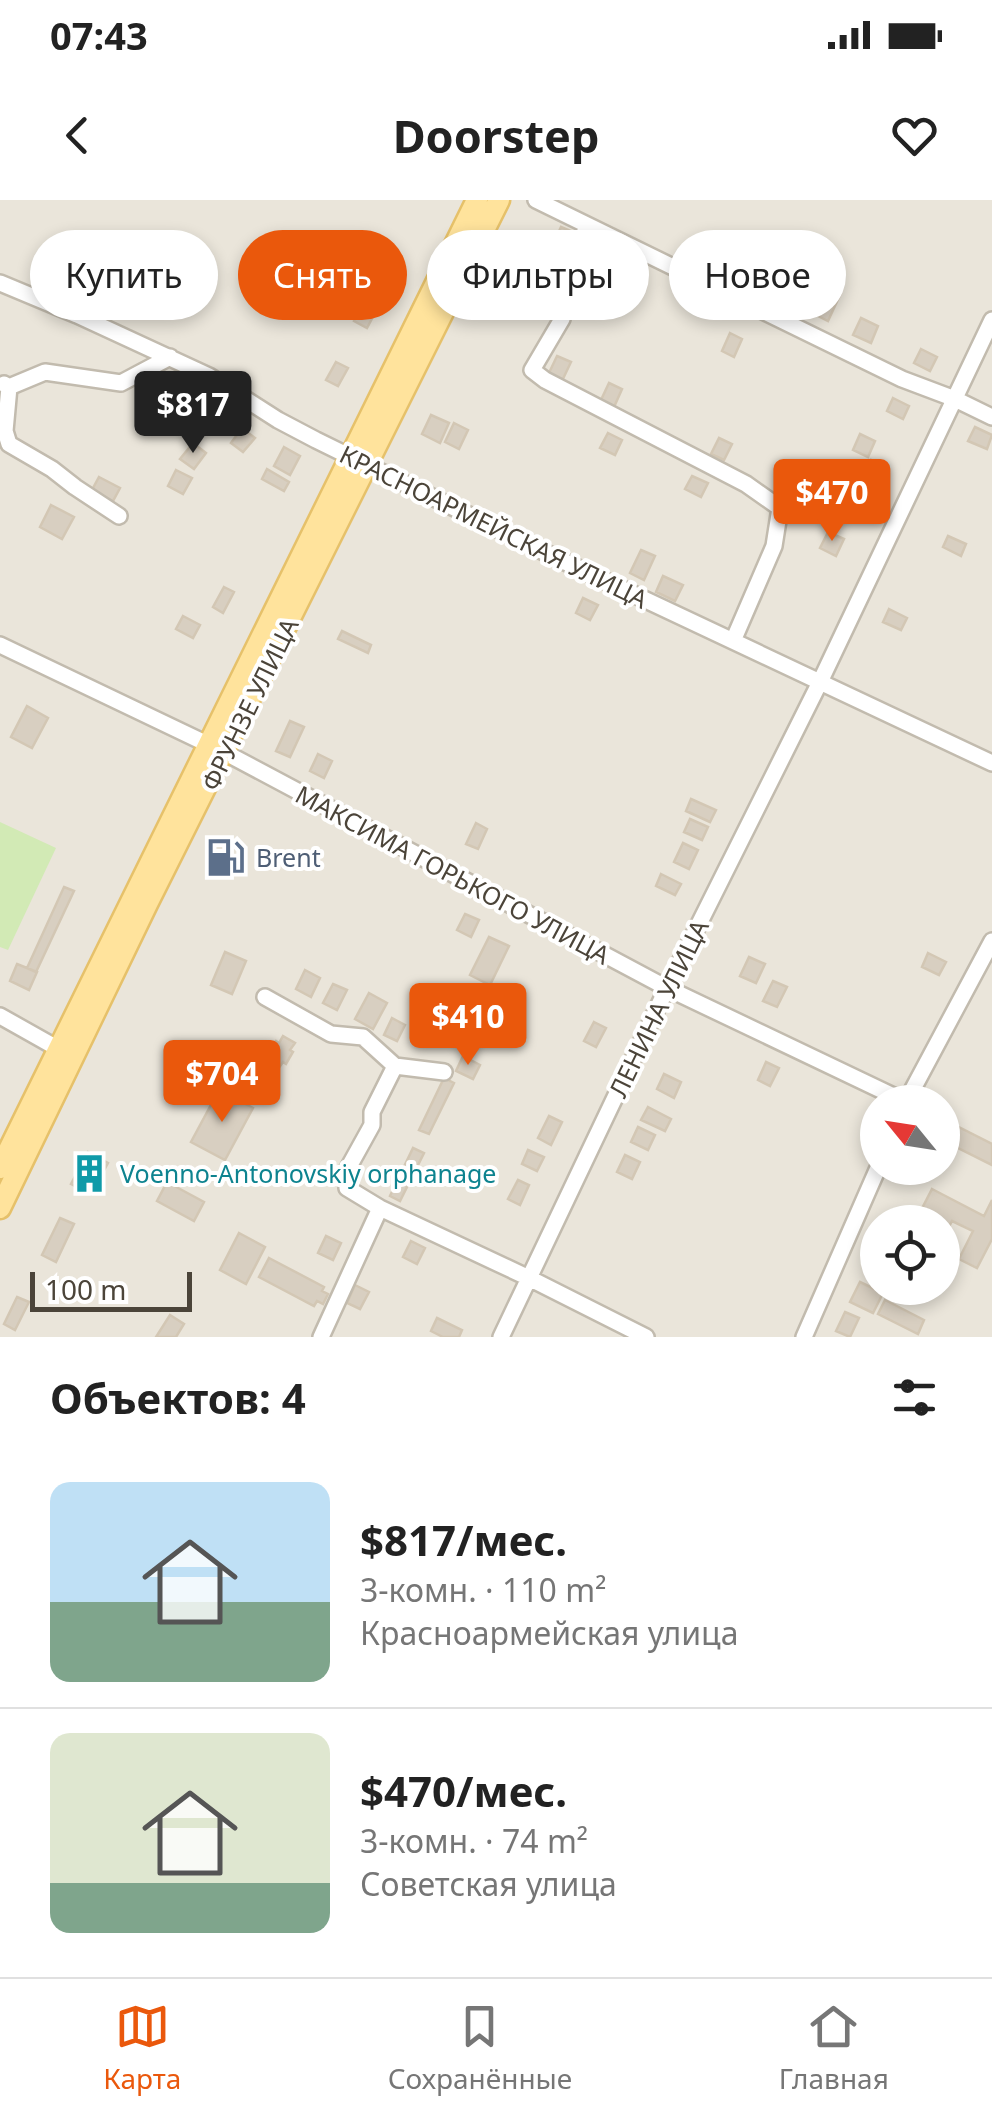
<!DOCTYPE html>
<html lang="ru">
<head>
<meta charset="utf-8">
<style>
	body { margin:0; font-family:"Noto Sans",sans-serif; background:#f2f2f2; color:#222; height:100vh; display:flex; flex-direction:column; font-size:38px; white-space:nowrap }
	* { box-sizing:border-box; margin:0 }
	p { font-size:32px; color:#767676 }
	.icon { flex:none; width:55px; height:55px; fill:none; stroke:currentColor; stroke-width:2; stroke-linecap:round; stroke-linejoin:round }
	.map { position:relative; height:1137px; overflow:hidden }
	.drawer { display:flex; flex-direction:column; background:#fff; flex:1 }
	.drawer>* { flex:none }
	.guide { position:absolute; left:30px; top:30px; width:932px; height:90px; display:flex; gap:20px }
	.needle { width:65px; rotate:300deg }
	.tools { position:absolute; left:860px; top:885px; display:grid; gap:20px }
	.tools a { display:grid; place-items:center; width:100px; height:100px; border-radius:50%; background:#fff; box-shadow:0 5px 15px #0003; font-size:50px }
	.scale { position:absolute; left:30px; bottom:25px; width:162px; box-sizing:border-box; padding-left:10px; border:5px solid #4b4439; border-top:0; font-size:28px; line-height:35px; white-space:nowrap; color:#4b4439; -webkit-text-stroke:8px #fff; paint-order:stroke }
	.price { position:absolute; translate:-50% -85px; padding:0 22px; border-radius:10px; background:#ea580c; color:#fff; font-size:32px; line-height:65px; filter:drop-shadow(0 2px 5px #0008) }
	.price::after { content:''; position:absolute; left:50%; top:60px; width:30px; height:22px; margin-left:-15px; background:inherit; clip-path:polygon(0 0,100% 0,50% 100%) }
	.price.current { background:#222; color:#fff }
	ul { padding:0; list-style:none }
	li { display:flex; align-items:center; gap:30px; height:250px; padding:0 50px }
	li+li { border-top:2px solid #e0e0e0 }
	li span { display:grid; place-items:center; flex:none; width:280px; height:200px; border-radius:20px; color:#555 }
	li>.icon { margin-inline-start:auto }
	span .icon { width:120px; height:120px; fill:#fffc; stroke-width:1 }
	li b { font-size:42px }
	h2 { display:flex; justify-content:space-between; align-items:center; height:120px; padding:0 50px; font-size:42px }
	.tag { padding:0 35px; border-radius:45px; background:#fff; box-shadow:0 5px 15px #0003; font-size:35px; line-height:90px }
	.tag.current { background:#ea580c; color:#fff }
	.status { display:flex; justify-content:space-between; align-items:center; height:70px; padding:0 50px; background:#fff; direction:ltr }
	.status svg { height:28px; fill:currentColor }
	header { display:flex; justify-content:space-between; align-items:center; height:130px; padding:0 50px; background:#fff; font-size:45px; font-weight:700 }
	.tab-bar { display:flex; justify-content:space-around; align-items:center; height:140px; border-top:2px solid #e0e0e0; background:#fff; font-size:28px; color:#767676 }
	.tab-bar a { display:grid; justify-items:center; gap:5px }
	.tab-bar .current { color:#ea580c }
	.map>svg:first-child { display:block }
</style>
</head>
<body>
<div class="status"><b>07:43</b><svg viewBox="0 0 49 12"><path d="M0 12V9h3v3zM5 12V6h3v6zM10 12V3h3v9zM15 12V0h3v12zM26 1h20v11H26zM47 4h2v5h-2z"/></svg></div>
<header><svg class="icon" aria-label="back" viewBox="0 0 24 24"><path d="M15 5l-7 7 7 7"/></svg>Doorstep<svg class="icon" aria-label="heart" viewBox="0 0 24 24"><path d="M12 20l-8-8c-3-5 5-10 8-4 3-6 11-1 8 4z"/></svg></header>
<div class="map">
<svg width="992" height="1137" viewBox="0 0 992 1137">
	<rect width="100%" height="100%" fill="#f6f3ec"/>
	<!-- residential -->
	<path fill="#eae5da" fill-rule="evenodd" d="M0,0H992V1137H0ZM878,902H942V968H878ZM878,1022H942V1088H878Z"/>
	<!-- green -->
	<path fill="#d2eab5" d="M0,622L56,648L8,750L0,747Z"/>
	<!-- building -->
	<path fill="#d8cfc1" stroke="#d3c7b4" stroke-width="2.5" d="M561,27L580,35L559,82L540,74Z
		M540,37L551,43L541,61L530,55Z
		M383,46L399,54L392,67L376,59Z
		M46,55L60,63L52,77L38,70Z
		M749,56L761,61L751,81L740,75Z
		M97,70L118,75L114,91L93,85Z
		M130,76L152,82L147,101L125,95Z
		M826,89L840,95L828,121L814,114Z
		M364,102L377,109L367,128L354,121Z
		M861,118L878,126L871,143L853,135Z
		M730,133L742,139L734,157L722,151Z
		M921,149L937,157L930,171L914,163Z
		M557,156L571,162L562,181L548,175Z
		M336,162L348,168L338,186L326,180Z
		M609,183L622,189L614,207L601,200Z
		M893,198L909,206L903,219L887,211Z
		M431,215L449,223L440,243L422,234Z
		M454,223L468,230L459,249L445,242Z
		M975,227L992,235L987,249L968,241Z
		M242,228L255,238L243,252L231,243Z
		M608,233L622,240L615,255L600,248Z
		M860,234L875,241L868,257L853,250Z
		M719,238L732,244L724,260L711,254Z
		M193,243L206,253L194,269L180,259Z
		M284,247L300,256L290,275L274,266Z
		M871,260L884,266L876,284L863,277Z
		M267,269L289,282L284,291L262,279Z
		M176,270L192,278L183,294L168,286Z
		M692,276L708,283L701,297L685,289Z
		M99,277L120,288L113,301L92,290Z
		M51,305L74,317L62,339L40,327Z
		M828,332L844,339L836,356L820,348Z
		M948,336L966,344L961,356L943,347Z
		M641,350L655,356L644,380L630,373Z
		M663,376L683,385L675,401L656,392Z
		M224,387L234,392L223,413L213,407Z
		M583,398L598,405L590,420L576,413Z
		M889,409L907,418L901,430L883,422Z
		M183,416L200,425L193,438L176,429Z
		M342,431L371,445L368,453L338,439Z
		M27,506L48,518L32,548L11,537Z
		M290,521L304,527L290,557L276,551Z
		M318,554L332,561L324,578L310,571Z
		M691,599L716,610L710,622L686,611Z
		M690,619L708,627L702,640L684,632Z
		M476,623L487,629L478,649L466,644Z
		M683,643L698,650L689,669L674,662Z
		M661,674L681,684L675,695L656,686Z
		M64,687L74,691L36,772L27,768Z
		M465,714L479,720L471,737L457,730Z
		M489,737L509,746L490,785L470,775Z
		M225,752L246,761L232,794L211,785Z
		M928,753L946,762L939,775L922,767Z
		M749,757L765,764L756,783L740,776Z
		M17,764L37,772L29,790L10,781Z
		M305,770L320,778L311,797L296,789Z
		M773,781L787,787L777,807L763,801Z
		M333,784L347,790L337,810L323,803Z
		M369,793L387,803L373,829L355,819Z
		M392,818L405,825L397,841L384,835Z
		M594,822L606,828L596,847L584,841Z
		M283,836L295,843L290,850L293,852L286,864L283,862L278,869L267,862L271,855L268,853L276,841L279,843Z
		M463,856L480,865L473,879L456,871Z
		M766,862L779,868L770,886L758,880Z
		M664,874L681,882L674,898L657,889Z
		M444,878L454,883L429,934L419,930Z
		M219,890L253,908L225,960L191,942Z
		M648,907L671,919L665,931L641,920Z
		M549,916L562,922L551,945L538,938Z
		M943,919L992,944V965L942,940Z
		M638,927L655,935L648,950L631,942Z
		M413,948L424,953L400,1001L390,996Z
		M528,950L544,957L537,971L522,964Z
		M88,952L108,963L91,994L71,984Z
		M625,955L640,962L632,979L617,972Z
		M518,980L529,985L520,1005L508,999Z
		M167,982L204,1002L194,1021L157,1001Z
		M932,989L984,1016L992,1000V1039L977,1068L959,1059L973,1031L952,1021L942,1040V1022H915Z
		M60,1018L74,1024L56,1062L42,1055Z
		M239,1033L265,1047L246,1084L220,1070Z
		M326,1036L341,1043L333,1060L318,1053Z
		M411,1041L425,1048L417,1064L403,1057Z
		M269,1058L324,1087L322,1091L328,1094L323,1104L317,1101L314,1106L259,1077Z
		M860,1082L883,1093L873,1113L850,1102Z
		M355,1085L369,1092L360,1109L347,1103Z
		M17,1097L29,1102L15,1130L4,1124Z
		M885,1100L924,1120L918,1134L878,1114Z
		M845,1112L859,1118L850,1137L836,1131Z
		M170,1115L184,1124L176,1137H156Z
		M437,1118L462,1130L459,1137H443L431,1131Z"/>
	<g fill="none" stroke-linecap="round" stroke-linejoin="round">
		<defs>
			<path id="minor" d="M536,0L902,179L955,199L992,217
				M587,26L570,68L562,119L532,170L545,180L746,284L780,308L774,346L733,441
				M0,83L77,115L209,176L278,220L316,240L546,353L992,563
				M4,184L9,187L45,172L121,183L170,157
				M9,187L5,231L9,244L52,269L75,287L119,316
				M0,445L224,552L667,788L906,902
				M265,797L331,834L363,837L395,866
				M0,816L64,852
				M444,872L395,866L372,912V925L346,972L347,988L380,1008L529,1078L646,1137
				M906,902L992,741
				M321,1137L380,1008
				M501,1137L667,788L820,482L992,120
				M804,1137L878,968"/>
			<path id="major" d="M0,968L477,0
				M0,1008L147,704L499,0"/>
		</defs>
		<!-- minor casing -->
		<use href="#minor" stroke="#c2bbae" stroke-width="20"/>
		<!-- major casing -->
		<use href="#major" stroke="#e6c16a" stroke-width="25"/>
		<!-- minor -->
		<use href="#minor" stroke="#fff" stroke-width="15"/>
		<!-- major -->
		<use href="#major" stroke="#ffe39c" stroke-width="20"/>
	</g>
	<!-- icons -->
	<defs>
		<symbol id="fuel-bare" viewBox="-9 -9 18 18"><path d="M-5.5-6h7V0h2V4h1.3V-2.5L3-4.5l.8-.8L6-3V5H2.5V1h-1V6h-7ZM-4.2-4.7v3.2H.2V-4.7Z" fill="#5c6f8a" stroke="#fff" stroke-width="2.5" paint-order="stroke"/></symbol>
		<symbol id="building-bare" viewBox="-9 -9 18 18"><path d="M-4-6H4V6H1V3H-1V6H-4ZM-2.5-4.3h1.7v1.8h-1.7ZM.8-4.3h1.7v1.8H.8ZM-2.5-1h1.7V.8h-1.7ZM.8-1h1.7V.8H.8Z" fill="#0f9aa8" stroke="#fff" stroke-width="2.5" paint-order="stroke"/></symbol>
	</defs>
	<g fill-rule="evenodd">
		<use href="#fuel-bare" x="198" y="630" width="55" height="55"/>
		<use href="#building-bare" x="62" y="946" width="55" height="55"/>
	</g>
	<g text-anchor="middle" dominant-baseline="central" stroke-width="8" stroke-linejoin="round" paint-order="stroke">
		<!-- street labels -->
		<g font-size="25" fill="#4b4439" stroke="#fff">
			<text transform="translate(494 326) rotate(26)">КРАСНОАРМЕЙСКАЯ УЛИЦА</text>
			<text transform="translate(249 504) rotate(-64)">ФРУНЗЕ УЛИЦА</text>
			<text transform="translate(453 674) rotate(28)">МАКСИМА ГОРЬКОГО УЛИЦА</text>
			<text transform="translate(658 808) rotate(-64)">ЛЕНИНА УЛИЦА</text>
		</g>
		<!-- service labels -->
		<g font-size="25" fill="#4e5e75" stroke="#fff" text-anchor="start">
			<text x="256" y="657">Brent</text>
		</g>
		<!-- culture labels -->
		<g font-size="25" fill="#0d838f" stroke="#fff" text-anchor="start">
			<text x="120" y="973">Voenno-Antonovskiy orphanage</text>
		</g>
	</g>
</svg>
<div class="tools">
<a><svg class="needle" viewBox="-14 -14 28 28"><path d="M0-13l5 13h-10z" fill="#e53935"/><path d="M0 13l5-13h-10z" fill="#767676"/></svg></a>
<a><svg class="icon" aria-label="locate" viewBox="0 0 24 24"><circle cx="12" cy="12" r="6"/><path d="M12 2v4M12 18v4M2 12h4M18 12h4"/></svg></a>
</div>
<div class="scale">100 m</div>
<b class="price current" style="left:193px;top:256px">$817</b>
<b class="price" style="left:832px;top:344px">$470</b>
<b class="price" style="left:468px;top:868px">$410</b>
<b class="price" style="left:222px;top:925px">$704</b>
<div class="guide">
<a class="tag">Купить</a>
<a class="tag current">Снять</a>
<a class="tag">Фильтры</a>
<a class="tag">Новое</a>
</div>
</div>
<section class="drawer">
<h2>Объектов: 4<svg class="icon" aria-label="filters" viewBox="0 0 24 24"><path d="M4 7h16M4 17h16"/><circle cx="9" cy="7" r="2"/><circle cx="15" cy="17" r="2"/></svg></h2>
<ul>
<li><span style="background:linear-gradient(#bfe0f5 60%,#7fa58c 0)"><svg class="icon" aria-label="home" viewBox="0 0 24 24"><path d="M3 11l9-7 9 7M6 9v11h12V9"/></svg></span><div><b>$817/мес.</b><p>3-комн. · 110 m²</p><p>Красноармейская улица</p></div></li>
<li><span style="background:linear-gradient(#dfe7d0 75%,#7fa58c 0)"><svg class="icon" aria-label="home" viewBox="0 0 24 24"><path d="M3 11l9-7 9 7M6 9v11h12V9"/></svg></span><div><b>$470/мес.</b><p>3-комн. · 74 m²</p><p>Советская улица</p></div></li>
</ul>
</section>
<nav class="tab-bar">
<a class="current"><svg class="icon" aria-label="map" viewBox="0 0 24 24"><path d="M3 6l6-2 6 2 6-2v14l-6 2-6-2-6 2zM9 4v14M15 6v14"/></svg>Карта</a>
<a><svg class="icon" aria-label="saved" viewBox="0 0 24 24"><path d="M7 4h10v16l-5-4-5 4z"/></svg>Сохранённые</a>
<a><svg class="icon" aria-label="home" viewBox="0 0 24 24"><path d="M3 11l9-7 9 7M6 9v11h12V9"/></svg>Главная</a>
</nav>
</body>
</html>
